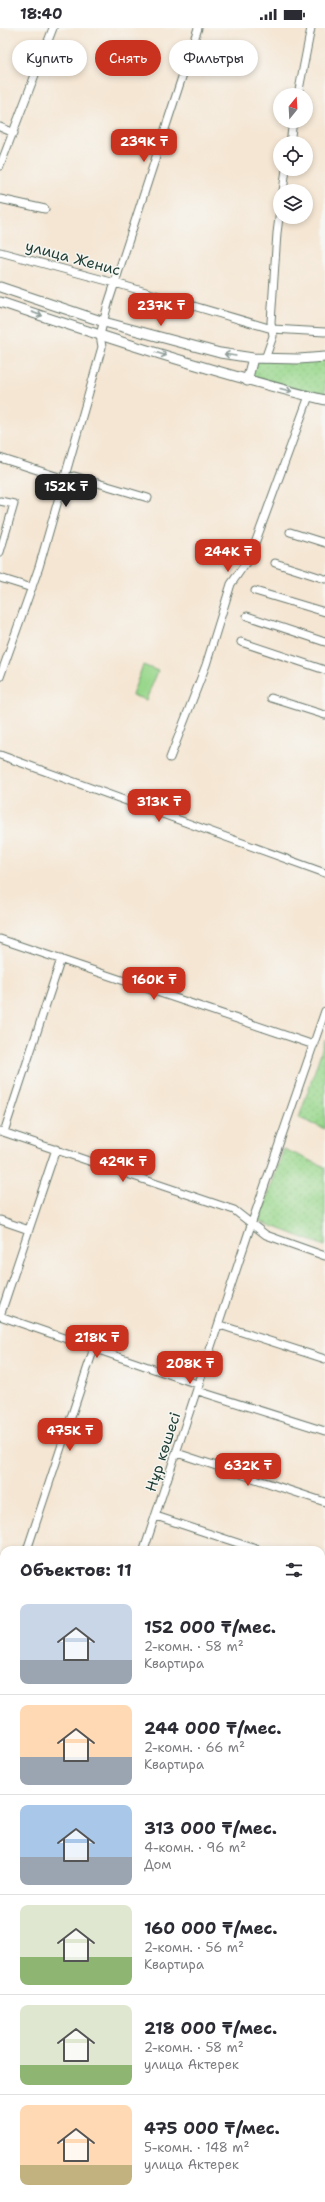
<!DOCTYPE html>
<html lang="ru">
<head>
<meta charset="utf-8">
<style>
	body { margin:0; font-family:"Shantell Sans",sans-serif; background:#f2f2f3; color:#2b2b33; height:100vh; display:flex; flex-direction:column; font-size:15px; white-space:nowrap }
	* { box-sizing:border-box; margin:0 }
	p { font-size:13px; color:#7c7c81 }
	.icon { flex:none; width:22px; height:22px; fill:none; stroke:currentColor; stroke-width:2; stroke-linecap:round; stroke-linejoin:round }
	.map { position:relative; flex:1; overflow:hidden }
	.details { position:absolute; left:0px; top:1518px; width:325px; height:656px; display:flex; flex-direction:column; background:#fff; border-radius:12px 12px 0 0; box-shadow:0 2px 6px #0003 }
	.details>* { flex:none }
	.top-card { position:absolute; left:12px; top:12px; width:301px; height:36px; display:flex; gap:8px }
	.needle { width:26px; rotate:18deg }
	.tools { position:absolute; left:273px; top:60px; display:grid; gap:8px }
	.tools a { display:grid; place-items:center; width:40px; height:40px; border-radius:50%; background:#fff; box-shadow:0 2px 6px #0003; font-size:20px }
	.price { position:absolute; translate:-50% -34px; padding:0 9px; border-radius:8px; background:#c8321e; color:#fff; font-size:13px; line-height:26px; filter:drop-shadow(0 1px 2px #0008) }
	.price::after { content:''; position:absolute; left:50%; top:24px; width:12px; height:9px; margin-left:-6px; background:inherit; clip-path:polygon(0 0,100% 0,50% 100%) }
	.price.current { background:#222; color:#fff }
	ul { padding:0; list-style:none }
	li { display:flex; align-items:center; gap:12px; height:100px; padding:0 20px }
	li+li { border-top:1px solid #e1e1e2 }
	li span { display:grid; place-items:center; flex:none; width:112px; height:80px; border-radius:8px; color:#555 }
	li>.icon { margin-inline-start:auto }
	span .icon { width:48px; height:48px; fill:#fffc; stroke-width:1 }
	li b { font-size:17px }
	h2 { display:flex; justify-content:space-between; align-items:center; height:48px; padding:0 20px; font-size:17px }
	.pill { padding:0 14px; border-radius:18px; background:#fff; box-shadow:0 2px 6px #0003; font-size:14px; line-height:36px }
	.pill.current { background:#c8321e; color:#fff }
	.status { display:flex; justify-content:space-between; align-items:center; height:28px; padding:0 20px; background:#fff; direction:ltr }
	.status svg { height:11px; fill:currentColor }
	.map>svg:first-child { display:block }
</style>
</head>
<body>
<div class="status"><b>18:40</b><svg viewBox="0 0 49 12"><path d="M0 12V9h3v3zM5 12V6h3v6zM10 12V3h3v9zM15 12V0h3v12zM26 1h20v11H26zM47 4h2v5h-2z"/></svg></div>
<div class="map">
<svg width="325" height="2174" viewBox="0 0 325 2174">
	<defs>
		<pattern id="grass-dots" width="8" height="8" patternUnits="userSpaceOnUse"><rect width="8" height="8" fill="#99d78c"/><path d="M2 2h.1M6 6h.1" fill="none" stroke="#83b979" stroke-width="1.8" stroke-linecap="round"/></pattern>
	</defs>
	<rect width="100%" height="100%" fill="#f6f6f2"/>
	<filter id="ink" filterUnits="userSpaceOnUse"><feTurbulence type="fractalNoise" baseFrequency=".025" numOctaves="2"/><feDisplacementMap in="SourceGraphic" scale="8" xChannelSelector="R" yChannelSelector="G"/><feConvolveMatrix kernelMatrix="1 2 1 2 8 2 1 2 1" color-interpolation-filters="sRGB"/></filter>
	<filter id="wash" filterUnits="userSpaceOnUse"><feTurbulence type="fractalNoise" baseFrequency=".012" numOctaves="4" result="noise"/><feDisplacementMap in="SourceGraphic" scale="16" xChannelSelector="R" yChannelSelector="G"/><feGaussianBlur stdDeviation="0.9" result="paint"/><feColorMatrix in="noise" values="0 0 0 0 0 0 0 0 0 0 0 0 0 0 0 0 0 1.4 0 .05"/><feComposite in="paint" operator="in"/></filter>
	<g filter="url(#wash)">
		<rect width="100%" height="100%" fill="#f5e6d3"/>
		<!-- grass -->
		<path fill="url(#grass-dots)" stroke="#5c8a60" d="M325,329V371L247,353L253,330Z
			M325,1012V1101L299,1090Z
			M284,1121L325,1139V1218L259,1193Z"/>
		<!-- pitch -->
		<path fill="#99d78c" stroke="#5c8a60" d="M143,637L158,643L146,672L132,667Z
			M321,1991L325,1992V2050L321,2049Z"/>
	</g>
	<g filter="url(#ink)">
		<g fill="none" stroke-linecap="round" stroke-linejoin="round">
			<defs>
				<path id="street" d="M298,67L311,0
					M0,99L14,105
					M290,115L293,93
					M0,138L53,0
					M283,163L286,141
					M0,171L45,181
					M0,224L115,255L272,301L325,304
					M265,331L273,308L271,294L277,205L280,182
					M0,430L65,451L74,448L148,470
					M0,473L14,476L0,524
					M290,504L325,515
					M275,535L325,551
					M0,550L32,560
					M255,563L325,584
					M247,588L325,614
					M241,614L325,642
					M0,649L39,539L102,319L100,307L108,276L198,0
					M271,670L325,687
					M0,727L325,845
					M170,730L206,637L231,556L250,529L309,368
					M0,911L314,1017
					M0,1103L234,1182L266,1207L325,1228
					M4,1104L61,931
					M0,1192L29,1202
					M0,1288L200,1357
					M0,1288L56,1121
					M220,1297L325,1331
					M198,1363L325,1403
					M177,1425L325,1474
					M156,1488L259,1522
					M27,1522L94,1320
					M144,1522L251,1197L325,983
					M321,1542L325,1544
					M0,1603L4,1591
					M321,1605L325,1606
					M321,1683L325,1685
					M321,1752L325,1753
					M321,1832L325,1820
					M0,1869L4,1870
					M321,1895L325,1896
					M0,1951L4,1939
					M321,1974L325,1975
					M0,2021L4,2022
					M321,2055L325,2057
					M0,2091L4,2092
					M321,2126L325,2127
					M0,2162L4,2163
					M26,2170L38,2174
					M242,2170L254,2174
					M207,2174L208,2170"/>
				<path id="secondary" d="M0,259L104,294L220,325L253,330L299,331L325,329
					M0,274C107,310 215,345 325,372
					M247,353L253,330"/>
			</defs>
			<!-- street casing -->
			<use href="#street" stroke="#6a786c" stroke-width="9"/>
			<!-- secondary casing -->
			<use href="#secondary" stroke="#6a786c" stroke-width="11"/>
			<!-- street -->
			<use href="#street" stroke="#fff" stroke-width="7"/>
			<!-- secondary -->
			<use href="#secondary" stroke="#fff" stroke-width="9"/>
		</g>
		<!-- one-way arrows -->
		<defs><path id="oneway-shaft" d="M-6 0H5M1.5-3L5.5 0L1.5 3" fill="none" stroke-width="1.6" stroke-linecap="round" stroke-linejoin="round"/></defs>
		<g stroke="#8f9e9a">
			<use href="#oneway-shaft" transform="translate(37 286) rotate(19)"/>
			<use href="#oneway-shaft" transform="translate(161 326) rotate(17)"/>
			<use href="#oneway-shaft" transform="translate(230 327) rotate(-171)"/>
			<use href="#oneway-shaft" transform="translate(286 362) rotate(14)"/>
		</g>
	</g>
	<g text-anchor="middle" dominant-baseline="central" stroke-width="3" stroke-linejoin="round" paint-order="stroke">
		<!-- street labels -->
		<g font-size="15" fill="#1f3d34" stroke="#f6f6f2">
			<text transform="translate(73 230) rotate(15)">улица Женис</text>
			<text transform="translate(163 1424) rotate(-72)">Нұр көшесі</text>
		</g>
	</g>
</svg>
<div class="tools">
<a><svg class="needle" viewBox="-14 -14 28 28"><path d="M0-13l5 13h-10z" fill="#e53935"/><path d="M0 13l5-13h-10z" fill="#7c7c81"/></svg></a>
<a><svg class="icon" aria-label="locate" viewBox="0 0 24 24"><circle cx="12" cy="12" r="6"/><path d="M12 2v4M12 18v4M2 12h4M18 12h4"/></svg></a>
<a><svg class="icon" aria-label="layers" viewBox="0 0 24 24"><path d="M12 4l9 5-9 5-9-5zM3 14l9 5 9-5"/></svg></a>
</div>
<b class="price" style="left:144px;top:135px">239K ₸</b>
<b class="price" style="left:161px;top:299px">237K ₸</b>
<b class="price current" style="left:66px;top:480px">152K ₸</b>
<b class="price" style="left:228px;top:545px">244K ₸</b>
<b class="price" style="left:159px;top:795px">313K ₸</b>
<b class="price" style="left:154px;top:973px">160K ₸</b>
<b class="price" style="left:123px;top:1155px">429K ₸</b>
<b class="price" style="left:97px;top:1331px">218K ₸</b>
<b class="price" style="left:190px;top:1357px">208K ₸</b>
<b class="price" style="left:70px;top:1424px">475K ₸</b>
<b class="price" style="left:248px;top:1459px">632K ₸</b>
<div class="top-card">
<a class="pill">Купить</a>
<a class="pill current">Снять</a>
<a class="pill">Фильтры</a>
</div>
<section class="details">
<h2>Объектов: 11<svg class="icon" aria-label="filters" viewBox="0 0 24 24"><path d="M4 7h16M4 17h16"/><circle cx="9" cy="7" r="2"/><circle cx="15" cy="17" r="2"/></svg></h2>
<ul>
<li><span style="background:linear-gradient(#c9d6e8 70%,#9aa5b1 0)"><svg class="icon" aria-label="home" viewBox="0 0 24 24"><path d="M3 11l9-7 9 7M6 9v11h12V9"/></svg></span><div><b>152 000 ₸/мес.</b><p>2-комн. · 58 m²</p><p>Квартира</p></div></li>
<li><span style="background:linear-gradient(#ffd9b3 65%,#9aa5b1 0)"><svg class="icon" aria-label="home" viewBox="0 0 24 24"><path d="M3 11l9-7 9 7M6 9v11h12V9"/></svg></span><div><b>244 000 ₸/мес.</b><p>2-комн. · 66 m²</p><p>Квартира</p></div></li>
<li><span style="background:linear-gradient(#a9c7e8 65%,#9aa5b1 0)"><svg class="icon" aria-label="home" viewBox="0 0 24 24"><path d="M3 11l9-7 9 7M6 9v11h12V9"/></svg></span><div><b>313 000 ₸/мес.</b><p>4-комн. · 96 m²</p><p>Дом</p></div></li>
<li><span style="background:linear-gradient(#dfe7d0 65%,#8fb573 0)"><svg class="icon" aria-label="home" viewBox="0 0 24 24"><path d="M3 11l9-7 9 7M6 9v11h12V9"/></svg></span><div><b>160 000 ₸/мес.</b><p>2-комн. · 56 m²</p><p>Квартира</p></div></li>
<li><span style="background:linear-gradient(#dfe7d0 75%,#8fb573 0)"><svg class="icon" aria-label="home" viewBox="0 0 24 24"><path d="M3 11l9-7 9 7M6 9v11h12V9"/></svg></span><div><b>218 000 ₸/мес.</b><p>2-комн. · 58 m²</p><p>улица Актерек</p></div></li>
<li><span style="background:linear-gradient(#ffd9b3 75%,#c2b280 0)"><svg class="icon" aria-label="home" viewBox="0 0 24 24"><path d="M3 11l9-7 9 7M6 9v11h12V9"/></svg></span><div><b>475 000 ₸/мес.</b><p>5-комн. · 148 m²</p><p>улица Актерек</p></div></li>
</ul>
</section>
</div>
</body>
</html>
